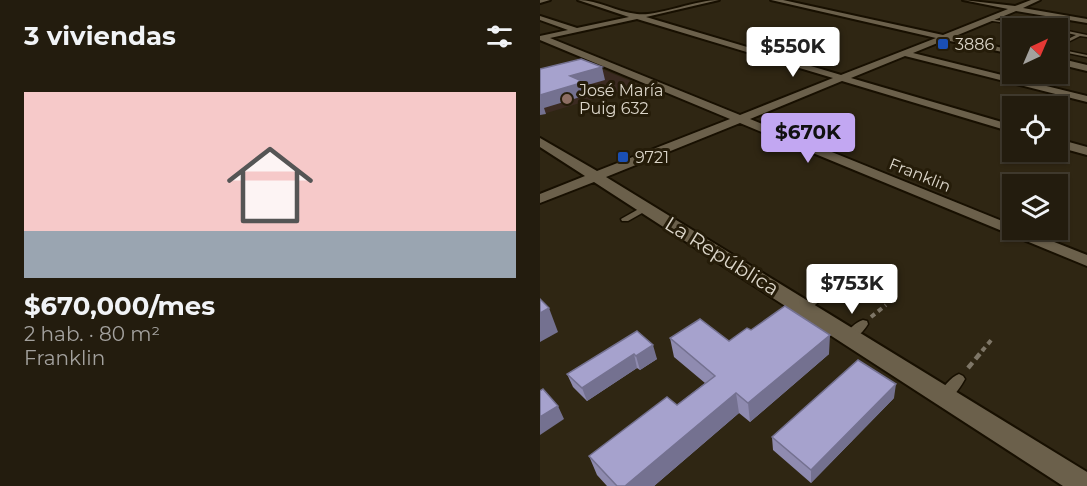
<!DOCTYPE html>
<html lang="es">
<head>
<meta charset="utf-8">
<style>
	body { margin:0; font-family:Montserrat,sans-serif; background:#2b2517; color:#f1f3f6; height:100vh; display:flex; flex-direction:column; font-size:22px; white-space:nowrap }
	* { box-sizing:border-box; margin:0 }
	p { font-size:20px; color:#a3a19e }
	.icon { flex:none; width:33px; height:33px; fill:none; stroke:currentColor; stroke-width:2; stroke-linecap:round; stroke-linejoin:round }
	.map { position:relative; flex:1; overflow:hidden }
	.panel { display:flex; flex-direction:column; background:#231c0e; width:540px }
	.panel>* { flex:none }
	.needle { width:39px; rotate:44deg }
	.controls { position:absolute; left:462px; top:18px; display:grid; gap:12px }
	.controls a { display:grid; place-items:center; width:66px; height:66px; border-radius:0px; background:#231c0e; box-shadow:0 2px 4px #0004,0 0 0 2px #403a2e; font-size:30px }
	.price { position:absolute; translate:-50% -51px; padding:0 14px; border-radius:6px; background:#fff; color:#222; font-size:20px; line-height:39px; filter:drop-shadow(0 2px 3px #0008) }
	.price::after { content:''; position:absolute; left:50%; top:36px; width:18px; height:14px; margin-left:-9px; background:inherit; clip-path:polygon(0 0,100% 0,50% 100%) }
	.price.active { background:#c2a7f2; color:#111 }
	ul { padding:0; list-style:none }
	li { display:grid; align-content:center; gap:12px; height:318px; padding:0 24px }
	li+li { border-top:2px solid #403a2e }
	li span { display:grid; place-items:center; height:186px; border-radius:0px; color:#555 }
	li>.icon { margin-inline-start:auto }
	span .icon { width:108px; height:108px; fill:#fffc; stroke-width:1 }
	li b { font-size:26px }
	h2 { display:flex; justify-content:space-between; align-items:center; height:72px; padding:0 24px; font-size:26px }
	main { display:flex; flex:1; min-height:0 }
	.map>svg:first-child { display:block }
</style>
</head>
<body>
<main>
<section class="panel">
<h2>3 viviendas<svg class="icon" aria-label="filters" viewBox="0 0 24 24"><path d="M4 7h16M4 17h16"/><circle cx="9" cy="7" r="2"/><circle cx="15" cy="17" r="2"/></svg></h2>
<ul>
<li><span style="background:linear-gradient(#f6c9c9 75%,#9aa5b1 0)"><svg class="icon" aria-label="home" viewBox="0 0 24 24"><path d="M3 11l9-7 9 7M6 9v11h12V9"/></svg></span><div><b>$670,000/mes</b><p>2 hab. · 80 m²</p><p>Franklin</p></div></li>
</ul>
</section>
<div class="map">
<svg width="547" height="486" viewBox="0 0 547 486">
	<rect width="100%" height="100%" fill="#2f2613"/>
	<!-- education -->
	<path fill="#3b2a21" d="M57,67L100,85L0,115V82Z"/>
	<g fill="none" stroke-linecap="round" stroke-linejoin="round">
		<defs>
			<path id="service" d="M519,15L522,16L504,26L509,27L510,28H499L446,20L448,19L499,26Z
				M518,29L547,35V37L540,36L518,47V44L536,35L518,31Z
				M518,49L547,55V57L518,51Z
				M104,206H107L111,208L88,221H82L81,219Z
				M279,293L283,294L284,296L283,298L268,311H260L259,308L260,305L275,294Z
				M323,320L327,321L328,324C324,331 315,341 306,339L304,336C308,330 316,322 323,320Z
				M419,374L423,376L425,379C420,388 411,403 400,400L398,396C402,388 411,377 419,374Z"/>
			<path id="minor" d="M0,0H10L0,3Z
				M38,0C59,0 76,12 97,14C116,17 155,0 179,0L106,17L301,75L396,38L231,0H243L403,35L468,9L423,0L475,6L491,0H500L483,8L547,19V23L476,11L413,37L472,50V54L405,40L373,53L547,96V102L365,56L311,78L472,125V132L302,81L210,119L472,225V230H484L547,255V266L200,123L66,177L547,472V486H523L54,182L0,203V194L45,176L0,147V138L57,171L190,119L0,40V36L28,30L0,20V16L37,28L89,17ZM97,19L293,78L200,115L10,38Z
				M518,58L547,65V71L518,64Z
				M518,139L547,147V155L518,147Z"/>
		</defs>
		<!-- service casing -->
		<use href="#service" stroke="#170f00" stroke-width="3"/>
		<!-- minor casing -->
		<use href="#minor" stroke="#170f00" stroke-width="4"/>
		<!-- path-far1 -->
		<path stroke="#7e7667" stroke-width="4" stroke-dasharray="5 4" stroke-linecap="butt" d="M287,290L304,277
			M331,317L346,305
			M442,351L453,338"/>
		<!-- path -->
		<path stroke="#7e7667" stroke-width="4.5" stroke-dasharray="7 4.5" stroke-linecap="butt" d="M428,368L443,350"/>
		<!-- service -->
		<use href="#service" fill="#6b604b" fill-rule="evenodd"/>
		<!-- minor -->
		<use href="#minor" fill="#6b604b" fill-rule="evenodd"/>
	</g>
	<!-- wall -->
	<path fill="#8f8bb0" d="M211,330L289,354L210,422L199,413L114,486H67L57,475L49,456L137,405L165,383L134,357L130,338L189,341Z
		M97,331L117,359L100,370L97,368L47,401L33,387L27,374Z
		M354,398L271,483L233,450L232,437Z"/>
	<!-- shaded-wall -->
	<path fill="#747190" d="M62,67L65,80L44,86L47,95L4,108L6,114L0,115V95L30,76Z
		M9,308L18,332L0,342V313Z
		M290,335L289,354L210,422L208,403Z
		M113,345L117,359L100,370L96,356Z
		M94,354L97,368L47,401L42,388Z
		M356,384L354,398L271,483V470Z
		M196,393L199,413L114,486H85Z
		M18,406L24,419L0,435V417Z"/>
	<!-- building -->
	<path fill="#a6a2cd" stroke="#747190" stroke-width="1.5" d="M41,59L62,67L30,76L44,82L0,95V69Z
		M0,299L9,308L0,313Z
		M245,306L290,335L208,403L196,393L85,486H77L49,456L127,397L137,405L175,376L130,338L160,319L189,341L207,328L211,330Z
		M97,331L113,345L96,356L94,354L42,388L27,374Z
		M318,360L356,384L271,470L232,437Z
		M3,389L18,406L0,417V391Z"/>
	<!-- markers -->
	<g fill="#1a4fb4" stroke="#251c09" stroke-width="2">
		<rect x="397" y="38" width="12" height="12" rx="3"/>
		<rect x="77" y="151" width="12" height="12" rx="3"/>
	</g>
	<circle fill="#8d6e63" stroke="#251c09" stroke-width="2" cx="27" cy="99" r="6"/>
	<g text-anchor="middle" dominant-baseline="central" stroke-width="6" stroke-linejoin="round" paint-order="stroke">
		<!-- far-poi labels -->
		<g font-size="16" fill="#dbd5c9" stroke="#251c09" text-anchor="start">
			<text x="415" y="44">3886</text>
			<text x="39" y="90">José María<tspan x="39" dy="18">Puig 632</tspan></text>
			<text x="95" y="157">9721</text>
		</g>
		<!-- far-street labels -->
		<g font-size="16" fill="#dbd5c9" stroke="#251c09">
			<text transform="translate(380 175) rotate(22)">Franklin</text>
		</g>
		<!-- street labels -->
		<g font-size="20" fill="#dbd5c9" stroke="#251c09">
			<text transform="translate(182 256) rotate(32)">La República</text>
		</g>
	</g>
</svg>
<div class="controls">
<a><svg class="needle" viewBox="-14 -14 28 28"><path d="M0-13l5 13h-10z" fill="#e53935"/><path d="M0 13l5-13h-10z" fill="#a3a19e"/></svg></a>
<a><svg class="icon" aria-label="locate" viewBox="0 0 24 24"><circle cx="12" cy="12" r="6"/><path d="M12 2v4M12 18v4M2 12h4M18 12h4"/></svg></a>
<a><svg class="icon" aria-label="layers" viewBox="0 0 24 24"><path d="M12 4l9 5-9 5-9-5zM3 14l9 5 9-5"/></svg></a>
</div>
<b class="price" style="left:253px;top:78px">$550K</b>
<b class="price active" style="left:268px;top:164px">$670K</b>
<b class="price" style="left:312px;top:315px">$753K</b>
</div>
</main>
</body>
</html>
